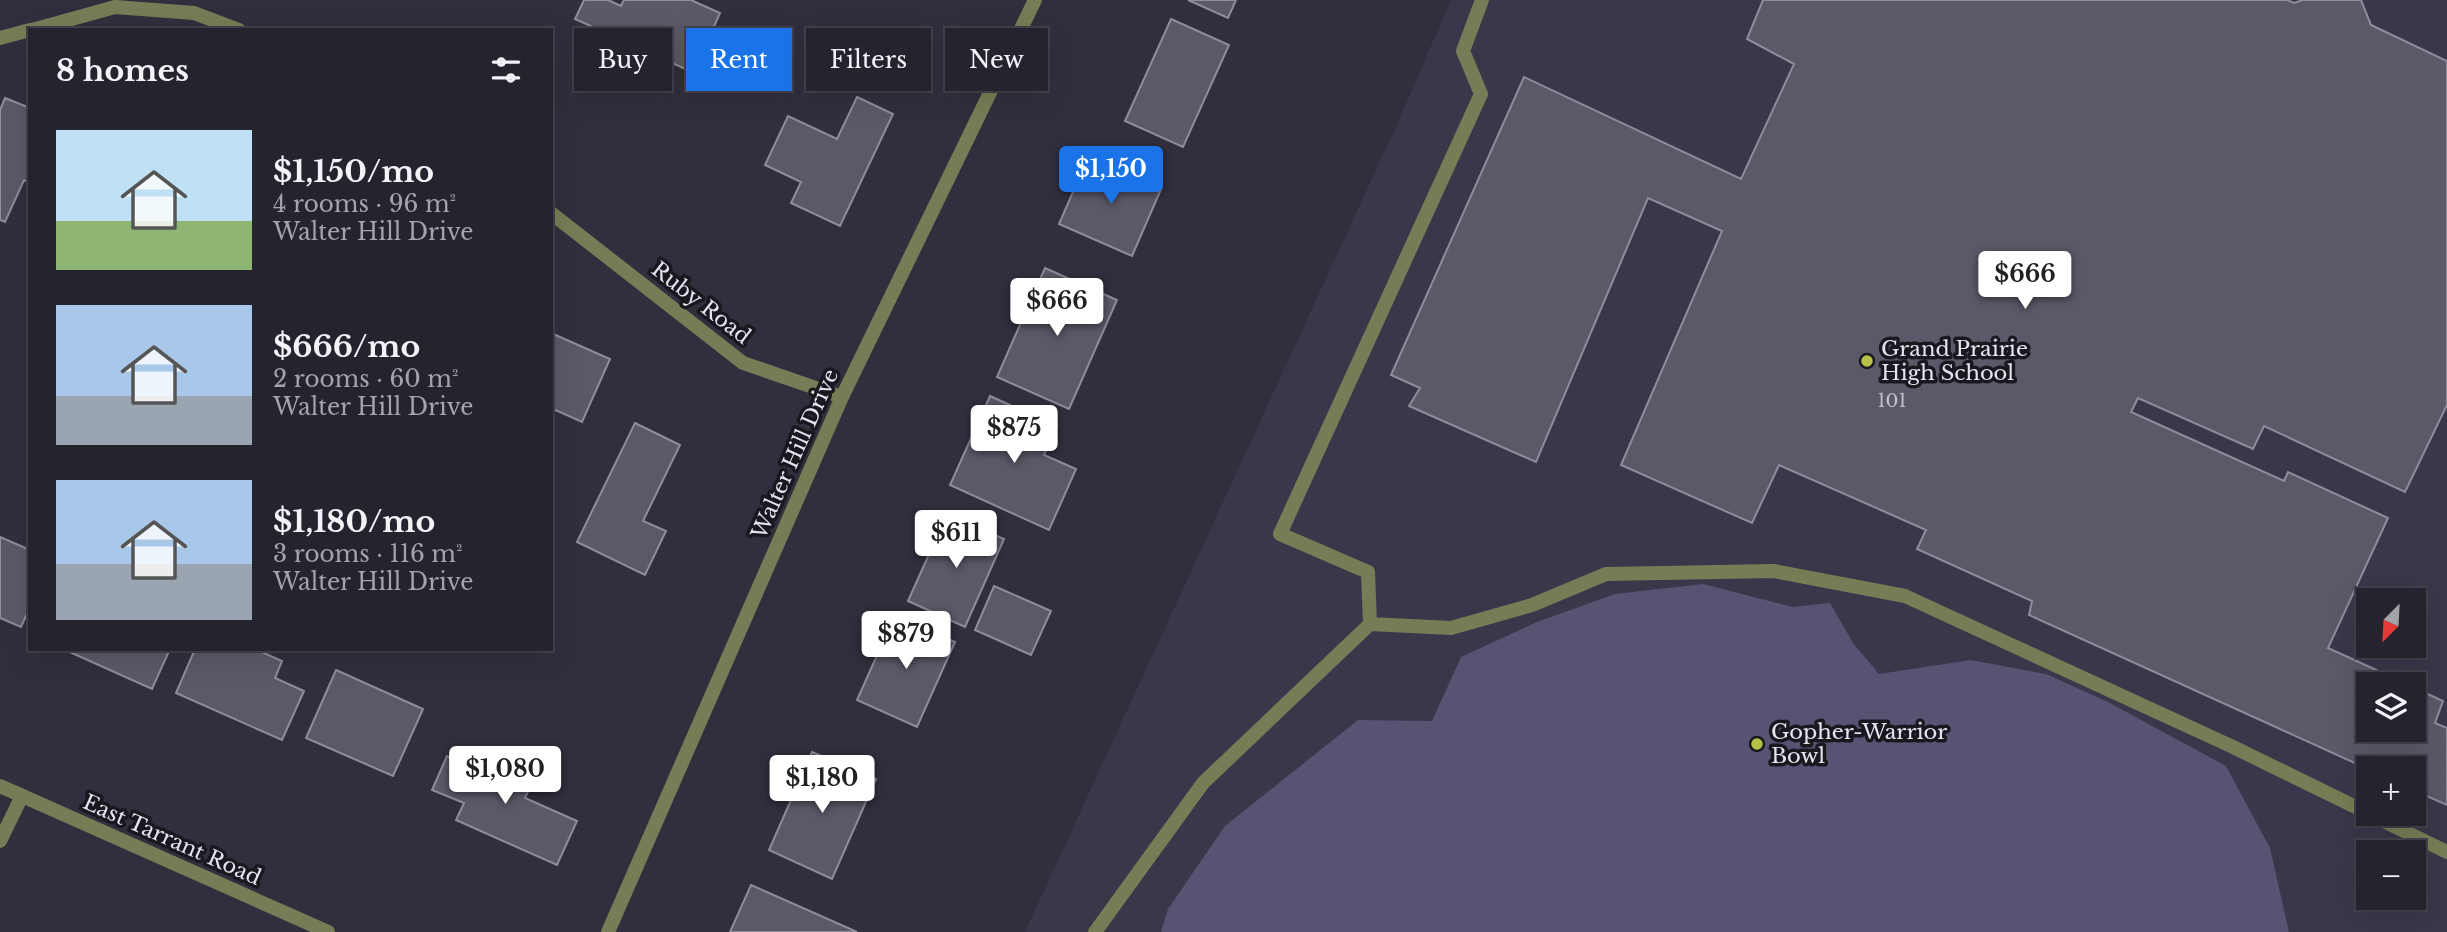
<!DOCTYPE html>
<html lang="en">
<head>
<meta charset="utf-8">
<style>
	body { margin:0; font-family:"Libre Baskerville",serif; background:#2d2b36; color:#f1f3f6; height:100vh; display:flex; flex-direction:column; font-size:26px; white-space:nowrap }
	* { box-sizing:border-box; margin:0 }
	p { font-size:23px; color:#a3a4aa }
	.icon { flex:none; width:38px; height:38px; fill:none; stroke:currentColor; stroke-width:2; stroke-linecap:round; stroke-linejoin:round }
	.map { position:relative; flex:1; overflow:hidden }
	.sheet { position:absolute; left:28px; top:28px; width:525px; height:623px; display:flex; flex-direction:column; background:#25232e; border-radius:0px; box-shadow:0 7px 28px #0002,0 0 0 2px #42404a }
	.sheet>* { flex:none }
	.guide { position:absolute; left:574px; top:28px; width:665px; height:63px; display:flex; gap:14px }
	.needle { width:46px; rotate:204deg }
	.tools { position:absolute; left:2356px; top:588px; display:grid; gap:14px }
	.tools a { display:grid; place-items:center; width:70px; height:70px; border-radius:0px; background:#25232e; box-shadow:0 7px 28px #0002,0 0 0 2px #42404a; font-size:35px }
	.price { position:absolute; translate:-50% -60px; padding:0 16px; border-radius:7px; background:#fff; color:#222; font-size:23px; line-height:46px; filter:drop-shadow(0 2px 4px #0008) }
	.price::after { content:''; position:absolute; left:50%; top:42px; width:21px; height:16px; margin-left:-10px; background:inherit; clip-path:polygon(0 0,100% 0,50% 100%) }
	.price.selected { background:#1a73e8; color:#fff }
	ul { padding:0; list-style:none }
	li { display:flex; align-items:center; gap:21px; height:175px; padding:0 28px }
	li span { display:grid; place-items:center; flex:none; width:196px; height:140px; border-radius:0px; color:#555 }
	li>.icon { margin-inline-start:auto }
	span .icon { width:84px; height:84px; fill:#fffc; stroke-width:1 }
	li b { font-size:30px }
	h2 { display:flex; justify-content:space-between; align-items:center; height:84px; padding:0 28px; font-size:30px }
	.tag { padding:0 24px; border-radius:0px; background:#25232e; box-shadow:0 7px 28px #0002,0 0 0 2px #42404a; font-size:24px; line-height:63px }
	.tag.selected { background:#1a73e8; color:#fff }
	.map>svg:first-child { display:block }
</style>
</head>
<body>
<div class="map">
<svg width="2447" height="932" viewBox="0 0 2447 932">
	<rect width="100%" height="100%" fill="#312f3d"/>
	<!-- built -->
	<path fill="#3a374a" fill-rule="evenodd" d="M1451,0H2447V932H1025L1398,122ZM2368,600H2413V646H2368ZM2368,684H2413V730H2368ZM2368,768H2413V814H2368ZM2368,852H2413V898H2368Z"/>
	<!-- green -->
	<path fill="#585273" d="M1703,584L1793,607L1830,603L1853,643L1879,674L1971,660L2046,674L2108,702L2226,766L2270,848L2289,932H1161L1168,909L1225,826L1358,720L1432,721L1461,657L1537,622L1615,594Z"/>
	<!-- building -->
	<path fill="#5b5968" stroke="#8f8c9d" stroke-width="2" d="M584,0H608L621,6L624,0H691L720,13L705,47L696,43L685,69L666,60L663,68L645,61L649,52L575,19Z
		M1188,0H1236L1228,18Z
		M1763,0H2287L2294,3L2303,0H2361L2371,25L2447,61V405L2405,492L2264,426L2253,449L2138,398L2131,412L2284,481L2288,472L2388,518L2328,648L2407,684H2368V730H2413V687L2443,701L2435,723L2447,728V805L2413,790V768L2368,769L2029,615L2032,601L1917,549L1926,530L1779,465L1752,523L1621,465L1722,231L1648,198L1536,462L1409,406L1420,388L1391,375L1524,77L1741,179L1794,64L1747,39Z
		M1171,19L1229,45L1183,147L1125,121Z
		M857,97L893,114L840,226L791,203L801,182L765,165L788,116L837,139Z
		M5,98L30,108V183L24,180L5,222L0,220V110Z
		M1089,155L1162,187L1132,256L1059,224Z
		M1045,268L1117,300L1069,409L997,377Z
		M551,333L610,359L582,422L551,408Z
		M990,396L1057,426L1044,455L1076,469L1049,530L950,485Z
		M635,423L680,445L643,521L666,531L645,575L577,542Z
		M947,514L1004,539L965,627L908,601Z
		M0,537L30,550V607L21,627L0,618Z
		M994,586L1051,611L1031,655L975,630Z
		M895,615L955,642L917,727L857,700Z
		M63,649H170L152,689Z
		M195,649H255L282,661L275,678L304,691L282,740L176,693Z
		M336,670L423,709L393,776L306,738Z
		M484,750L536,774L525,798L577,821L557,865L456,820L464,803L432,790L447,756L476,769Z
		M812,752L876,779L832,879L769,850Z
		M751,885L857,932H730Z"/>
	<g fill="none" stroke-linecap="round" stroke-linejoin="round">
		<!-- service -->
		<path stroke="#787c56" stroke-width="14" d="M1370,624L1368,572L1280,534L1481,94L1463,51L1482,0
			M2369,814L2447,852
			M0,841L22,796
			M1095,932L1203,783L1370,624L1451,628L1532,605L1606,574L1774,571L1905,596L2231,746L2368,813"/>
		<!-- minor -->
		<path stroke="#787c56" stroke-width="14" d="M32,30L115,7L194,13L239,30
			M0,38L30,30
			M551,213L743,363L842,397
			M608,932L842,397L1035,0"/>
		<!-- tertiary -->
		<path stroke="#787c56" stroke-width="14" d="M0,786L328,932"/>
	</g>
	<!-- markers -->
	<g fill="#b8c147" stroke="#19181e" stroke-width="2.5">
		<circle cx="1867" cy="361" r="7"/>
		<circle cx="1757" cy="744" r="7"/>
	</g>
	<g text-anchor="middle" dominant-baseline="central" stroke-width="7" stroke-linejoin="round" paint-order="stroke">
		<!-- number labels -->
		<g font-size="18" fill="#c2c0cc">
			<text x="1892" y="401">101</text>
		</g>
		<!-- street labels -->
		<g font-size="21" fill="#e5e3ed" stroke="#19181e">
			<text transform="translate(701 303) rotate(38)">Ruby Road</text>
			<text transform="translate(795 454) rotate(-66)">Walter Hill Drive</text>
			<text transform="translate(172 840) rotate(24)">East Tarrant Road</text>
		</g>
		<!-- poi labels -->
		<g font-size="21" fill="#e5e3ed" stroke="#19181e" text-anchor="start">
			<text x="1881" y="349">Grand Prairie<tspan x="1881" dy="24">High School</tspan></text>
			<text x="1771" y="732">Gopher-Warrior<tspan x="1771" dy="24">Bowl</tspan></text>
		</g>
	</g>
</svg>
<div class="tools">
<a><svg class="needle" viewBox="-14 -14 28 28"><path d="M0-13l5 13h-10z" fill="#e53935"/><path d="M0 13l5-13h-10z" fill="#a3a4aa"/></svg></a>
<a><svg class="icon" aria-label="layers" viewBox="0 0 24 24"><path d="M12 4l9 5-9 5-9-5zM3 14l9 5 9-5"/></svg></a>
<a>+</a>
<a>−</a>
</div>
<b class="price selected" style="left:1111px;top:206px">$1,150</b>
<b class="price" style="left:2025px;top:311px">$666</b>
<b class="price" style="left:1057px;top:338px">$666</b>
<b class="price" style="left:1014px;top:465px">$875</b>
<b class="price" style="left:956px;top:570px">$611</b>
<b class="price" style="left:906px;top:671px">$879</b>
<b class="price" style="left:505px;top:806px">$1,080</b>
<b class="price" style="left:822px;top:815px">$1,180</b>
<div class="guide">
<a class="tag">Buy</a>
<a class="tag selected">Rent</a>
<a class="tag">Filters</a>
<a class="tag">New</a>
</div>
<section class="sheet">
<h2>8 homes<svg class="icon" aria-label="filters" viewBox="0 0 24 24"><path d="M4 7h16M4 17h16"/><circle cx="9" cy="7" r="2"/><circle cx="15" cy="17" r="2"/></svg></h2>
<ul>
<li><span style="background:linear-gradient(#bfe0f5 65%,#8fb573 0)"><svg class="icon" aria-label="home" viewBox="0 0 24 24"><path d="M3 11l9-7 9 7M6 9v11h12V9"/></svg></span><div><b>$1,150/mo</b><p>4 rooms · 96 m²</p><p>Walter Hill Drive</p></div></li>
<li><span style="background:linear-gradient(#a9c7e8 65%,#9aa5b1 0)"><svg class="icon" aria-label="home" viewBox="0 0 24 24"><path d="M3 11l9-7 9 7M6 9v11h12V9"/></svg></span><div><b>$666/mo</b><p>2 rooms · 60 m²</p><p>Walter Hill Drive</p></div></li>
<li><span style="background:linear-gradient(#a9c7e8 60%,#9aa5b1 0)"><svg class="icon" aria-label="home" viewBox="0 0 24 24"><path d="M3 11l9-7 9 7M6 9v11h12V9"/></svg></span><div><b>$1,180/mo</b><p>3 rooms · 116 m²</p><p>Walter Hill Drive</p></div></li>
</ul>
</section>
</div>
</body>
</html>
